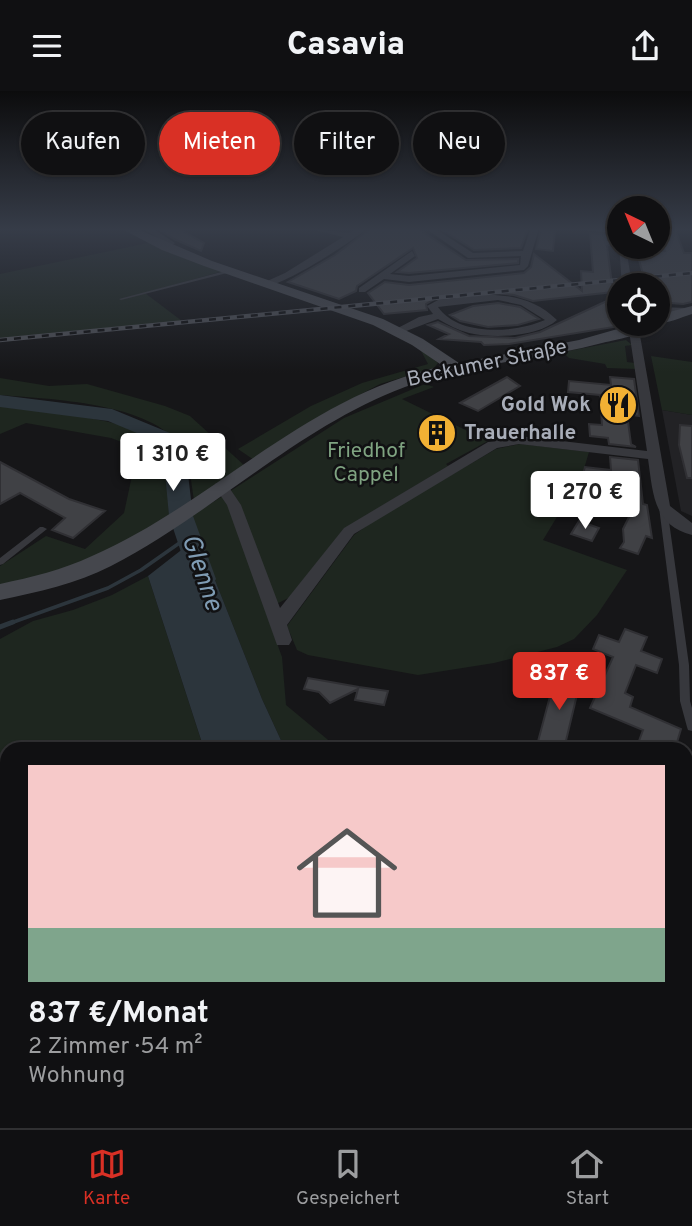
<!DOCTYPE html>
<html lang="de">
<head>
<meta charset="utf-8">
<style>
	body { margin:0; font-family:Overpass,sans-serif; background:#19191b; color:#f1f3f6; height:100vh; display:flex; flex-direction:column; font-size:26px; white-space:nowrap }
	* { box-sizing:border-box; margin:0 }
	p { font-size:23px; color:#9c9d9f }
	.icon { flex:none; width:38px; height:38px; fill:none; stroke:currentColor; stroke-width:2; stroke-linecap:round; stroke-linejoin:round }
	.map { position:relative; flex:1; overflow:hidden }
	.panel { position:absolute; left:0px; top:651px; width:693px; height:387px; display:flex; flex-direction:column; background:#101012; border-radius:21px 21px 0 0; box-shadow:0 2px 5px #0004,0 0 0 2px #303032 }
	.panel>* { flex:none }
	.guide { position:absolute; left:21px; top:21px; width:651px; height:63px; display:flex; gap:14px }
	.needle { width:46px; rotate:317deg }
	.tools { position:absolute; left:607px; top:105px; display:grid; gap:14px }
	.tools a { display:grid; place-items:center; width:63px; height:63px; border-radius:50%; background:#101012; box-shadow:0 2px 5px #0004,0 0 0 2px #303032; font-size:35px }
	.price { position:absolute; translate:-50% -60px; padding:0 16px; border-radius:7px; background:#fff; color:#222; font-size:23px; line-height:46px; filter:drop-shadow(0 2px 4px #0008) }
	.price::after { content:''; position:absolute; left:50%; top:42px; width:21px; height:16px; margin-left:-10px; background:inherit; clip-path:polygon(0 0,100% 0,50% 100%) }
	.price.current { background:#d93025; color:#fff }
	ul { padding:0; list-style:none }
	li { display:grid; align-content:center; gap:14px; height:371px; padding:0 28px }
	li span { display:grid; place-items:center; height:217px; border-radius:0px; color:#555 }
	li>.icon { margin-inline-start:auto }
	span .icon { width:126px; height:126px; fill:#fffc; stroke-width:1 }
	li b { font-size:30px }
	.tag { padding:0 24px; border-radius:32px; background:#101012; box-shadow:0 2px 5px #0004,0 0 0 2px #303032; font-size:24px; line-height:63px }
	.tag.current { background:#d93025; color:#fff }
	header { display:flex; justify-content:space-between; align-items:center; height:91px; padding:0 28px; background:#101012; font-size:32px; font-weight:800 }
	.dock { display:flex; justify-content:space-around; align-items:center; height:98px; border-top:2px solid #303032; background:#101012; font-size:19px; color:#9c9d9f }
	.dock a { display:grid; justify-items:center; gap:4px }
	.dock .current { color:#d93025 }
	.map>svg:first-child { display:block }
</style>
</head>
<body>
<header><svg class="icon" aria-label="menu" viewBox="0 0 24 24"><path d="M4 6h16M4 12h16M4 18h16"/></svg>Casavia<svg class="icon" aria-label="share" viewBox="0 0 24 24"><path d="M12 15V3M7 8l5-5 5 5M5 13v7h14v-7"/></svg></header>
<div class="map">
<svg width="692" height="1037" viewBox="0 0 692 1037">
	<rect width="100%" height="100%" fill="#161618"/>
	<!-- built -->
	<path fill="#222225" d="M327,216L334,219L0,250V247Z
		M662,319L692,324V425L681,420Z"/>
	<!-- green -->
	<path fill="#1e261f" d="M148,152L223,180L145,202L182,230L0,247V183Z
		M626,249L632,254L625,255L627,271L635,272L636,278L607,277L605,273L569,267L563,261Z
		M419,256L438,272L434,277L380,293L324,323L254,369L238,358L311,315L362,292L428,273Z
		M651,265L692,271V324L662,319Z
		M0,287L49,295L87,293L165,315L190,325L245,375L194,409C191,391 190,372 181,357C154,311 47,308 0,304Z
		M425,293L434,296L402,308L488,350L446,373L448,375L344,438L290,506L265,519L282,566L286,614L339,658H285L262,608L190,426L344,327Z
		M0,315C35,322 148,325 163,360C171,378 168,405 169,424L141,443L65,481L0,494V475L46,445L85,458L124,422L136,366L127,353L111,347L26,332L0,343Z
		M520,353L589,361L575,408L569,406L543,449L627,479L597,524L574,548L557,556L494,572L418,584L308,564L297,559L287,535L354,444L379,426L496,358Z
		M148,485L201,649L261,658H7V757L0,746V548L33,530L73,519L112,504Z
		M686,846L692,848V947L686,944Z
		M692,981V1037H189L185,1031H686Z"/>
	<!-- water -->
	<path fill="#2c353c" d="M198,446L262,608L285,658H204L148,485Z
		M686,944L692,947V1036L681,1031H686Z"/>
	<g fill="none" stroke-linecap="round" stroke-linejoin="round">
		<!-- stream-far1 -->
		<path stroke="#2c353c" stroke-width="3.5" d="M8,533L108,497L141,479L188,446"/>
		<!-- stream -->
		<path stroke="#2c353c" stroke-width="5" d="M0,536L13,531"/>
		<!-- river -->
		<path fill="#2c353c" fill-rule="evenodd" d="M0,304L112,318L170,342L185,358L193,425L216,488L212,494L203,497L194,494L190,488L169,425L163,359L156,350L108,330L0,316Z"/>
	</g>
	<!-- building -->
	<path fill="#404145" stroke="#303034" stroke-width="2" d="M157,137H177L204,152L201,160L174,148Z
		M371,137H417L466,169L518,168V172L409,182L397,181L417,167L413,157L357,195L356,200L339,208L288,191L335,164Z
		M462,137H528L521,157L474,159L444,140L462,139Z
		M659,137L675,138L684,162H692V211L683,213L658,211V194H646L636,158L665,160Z
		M541,138L555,140L553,160L536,158Z
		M590,142L610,144L611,153L607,155L613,201L533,210L514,204L484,201L438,206L426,213L427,219L384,223L368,202L385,191L409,194L524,182L531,176L534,163L582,200L581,180L593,181Z
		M609,209L608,220L620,223V235L509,253L484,254L481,251L439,248L449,243L428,234L438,231L469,245L515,247L540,241Z
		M498,212L520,216L539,228L518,234L488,236L460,230L450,224L473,215Z
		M507,286L520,295L478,320L460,312Z
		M610,286L634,288L639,325L627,323L631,353L636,356L609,353L608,347L590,345L589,333L602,334L600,304L568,301L569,290L611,294Z
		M680,334L692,335V387H687L679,354Z
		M610,366L638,369L643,413L647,414L652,447L646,445L638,463L620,457L624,451L623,438L632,420L581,414L586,406L576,405L585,376L611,379Z
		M0,371L69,408L105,420L73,447L52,439L65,427L20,402L0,413Z
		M579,430L599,437L592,450L571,443Z
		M625,538L647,546L641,560L662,568L657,582L636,574L625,602L633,606L630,616L681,638L675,658H636L643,639L590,617L613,566L593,558L599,544L619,551Z
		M557,579L581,587L564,658H536Z
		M308,587L359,596L388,600L384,614L355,609L358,598L330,612L319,601L304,598Z"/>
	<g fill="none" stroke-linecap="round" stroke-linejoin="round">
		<!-- lane -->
		<path fill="#37383d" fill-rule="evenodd" d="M229,179L231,180V181L121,209L119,208Z
			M660,414H666L667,416L689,574L690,610L692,617V640L688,639L687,636L680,610L679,574L659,416Z
			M40,436H43L47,438L3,473L0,474V467Z
			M692,696V723L690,728L686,729V703L688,698Z"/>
		<!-- street -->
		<path fill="#37383d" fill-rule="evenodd" d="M142,137H152L175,152L167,159H161L165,152Z
			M307,137L349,142L359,137H368C353,150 282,196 265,195V191L285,182L343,146Z
			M425,137H434L473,162L523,160L531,137H539L528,175L524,179L409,191L384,188L365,201H359V197L412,160L415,165L390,183L409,185L520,174L521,165L468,167Z
			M575,137L619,138L620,142L579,139Z
			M619,154L626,156L632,194H622Z
			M484,204C511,203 537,209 557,229C538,246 493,248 469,242C458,239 448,234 438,228L401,242L392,240L419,226L433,223L427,215L438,209ZM498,209L521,214L545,229C515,242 459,246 438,216Z
			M658,216L688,217L692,222H658Z
			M628,233H638L670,415L692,432V444C653,434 653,402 648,368L519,353L497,357L354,443L287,534L292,549L289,554H277L227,414L214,395L216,392H226L241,414L280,517L344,437L488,351L519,345L647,360Z"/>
		<!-- secondary -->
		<path fill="#45474d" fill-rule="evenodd" d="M120,137H135L212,170L383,228L423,248L459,272L579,249L635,233H655C645,243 621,248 606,251C540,269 469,272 405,296C296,337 214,422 111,475C76,493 38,501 0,509V493C32,486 62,479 92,465C217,410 303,306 443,275L412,254L373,234L204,175L162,159Z
			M692,215V223C680,227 668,232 656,233H658V224Z"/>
		<defs>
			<path id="rail" d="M0,249L692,182"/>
		</defs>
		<!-- rail casing -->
		<use href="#rail" stroke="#4a4c52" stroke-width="4.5"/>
		<!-- rail -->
		<use href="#rail" stroke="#111113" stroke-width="2.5" stroke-dasharray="7" stroke-linecap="butt"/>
	</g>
	<!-- sky -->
	<linearGradient id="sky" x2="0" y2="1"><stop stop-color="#0c0c0d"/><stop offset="0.49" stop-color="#363c48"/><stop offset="1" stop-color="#363c48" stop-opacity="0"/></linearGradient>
	<rect width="692" height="282" fill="url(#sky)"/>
	<!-- icons -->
	<defs>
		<symbol id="restaurant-disc" viewBox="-11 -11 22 22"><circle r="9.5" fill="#f2b134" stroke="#111113"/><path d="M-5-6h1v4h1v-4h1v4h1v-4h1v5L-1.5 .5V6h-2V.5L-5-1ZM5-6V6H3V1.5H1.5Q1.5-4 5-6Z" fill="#111"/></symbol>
		<symbol id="building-disc" viewBox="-11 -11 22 22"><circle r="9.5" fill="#f2b134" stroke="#111113"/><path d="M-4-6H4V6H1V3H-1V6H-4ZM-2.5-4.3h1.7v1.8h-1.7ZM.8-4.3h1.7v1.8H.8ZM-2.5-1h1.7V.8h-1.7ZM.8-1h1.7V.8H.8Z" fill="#111"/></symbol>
	</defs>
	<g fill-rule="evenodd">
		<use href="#restaurant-disc" x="596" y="292" width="44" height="44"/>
		<use href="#building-disc" x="415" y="320" width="44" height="44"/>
	</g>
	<g text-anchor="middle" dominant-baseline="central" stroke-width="5" stroke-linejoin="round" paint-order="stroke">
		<!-- far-street labels -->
		<g font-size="21" fill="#a8adb8" stroke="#111113">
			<text transform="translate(487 273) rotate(-12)">Beckumer Straße</text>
		</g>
		<!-- far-poi labels -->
		<g font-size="21" font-weight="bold" fill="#a8adb8" stroke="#111113" text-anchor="end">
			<text x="591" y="314">Gold Wok</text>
			<text x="464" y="342" text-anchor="start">Trauerhalle</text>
		</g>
		<!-- far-park labels -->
		<g font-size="21" fill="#7fa381" stroke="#111113">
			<text x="366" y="360">Friedhof<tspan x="366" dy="24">Cappel</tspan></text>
		</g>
		<!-- water labels -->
		<g font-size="26" font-style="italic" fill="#7f9bb3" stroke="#111113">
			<text transform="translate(201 482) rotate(71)">Glenne</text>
		</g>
	</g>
</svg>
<div class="tools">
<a><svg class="needle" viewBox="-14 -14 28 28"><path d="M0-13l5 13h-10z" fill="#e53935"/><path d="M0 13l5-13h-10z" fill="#9c9d9f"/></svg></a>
<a><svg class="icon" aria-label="locate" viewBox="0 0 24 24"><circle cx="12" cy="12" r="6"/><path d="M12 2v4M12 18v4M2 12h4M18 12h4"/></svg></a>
</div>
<b class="price" style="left:173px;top:402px">1 310 €</b>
<b class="price" style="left:585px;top:440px">1 270 €</b>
<b class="price current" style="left:559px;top:621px">837 €</b>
<div class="guide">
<a class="tag">Kaufen</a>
<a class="tag current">Mieten</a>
<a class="tag">Filter</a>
<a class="tag">Neu</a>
</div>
<section class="panel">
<ul>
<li><span style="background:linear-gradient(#f6c9c9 75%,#7fa58c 0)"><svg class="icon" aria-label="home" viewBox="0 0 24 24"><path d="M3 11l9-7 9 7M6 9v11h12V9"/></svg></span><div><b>837 €/Monat</b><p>2 Zimmer · 54 m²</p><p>Wohnung</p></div></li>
</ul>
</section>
</div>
<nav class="dock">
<a class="current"><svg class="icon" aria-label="map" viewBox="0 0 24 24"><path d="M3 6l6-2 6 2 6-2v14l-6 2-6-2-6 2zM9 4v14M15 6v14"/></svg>Karte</a>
<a><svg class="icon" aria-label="saved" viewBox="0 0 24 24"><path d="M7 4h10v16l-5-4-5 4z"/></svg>Gespeichert</a>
<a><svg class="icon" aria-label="home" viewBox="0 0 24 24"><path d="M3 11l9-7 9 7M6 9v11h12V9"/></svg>Start</a>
</nav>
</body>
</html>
